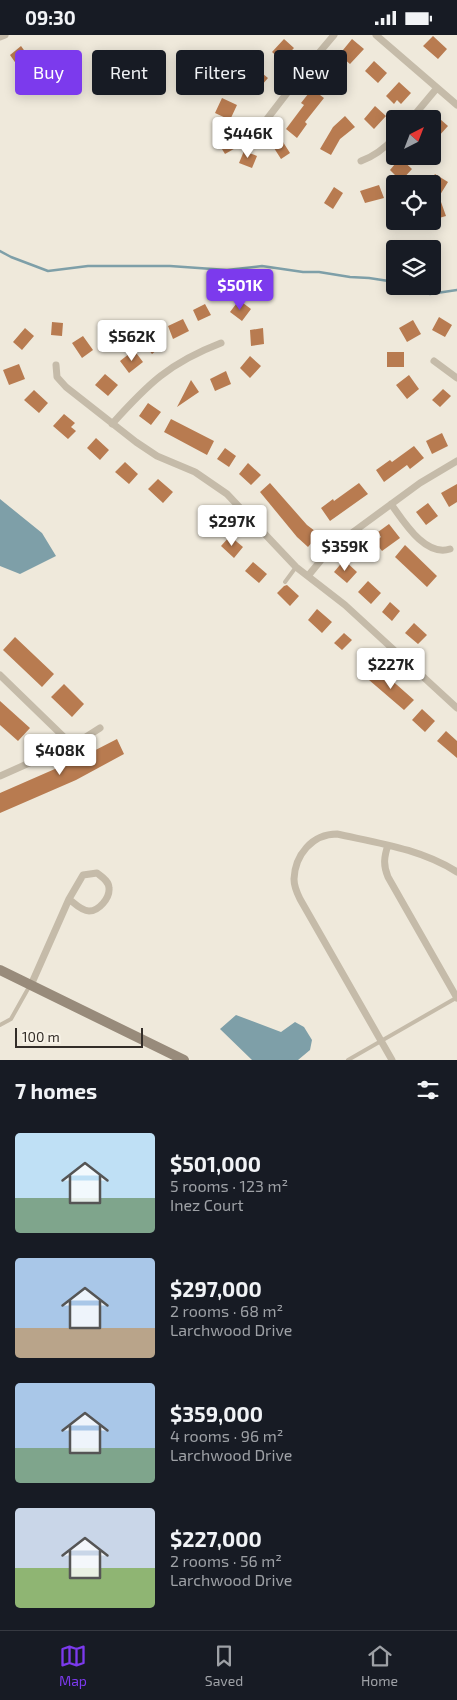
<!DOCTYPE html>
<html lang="en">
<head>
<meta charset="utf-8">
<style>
	body { margin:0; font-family:"Exo 2",sans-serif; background:#242831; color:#f1f3f6; height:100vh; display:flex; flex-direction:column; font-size:19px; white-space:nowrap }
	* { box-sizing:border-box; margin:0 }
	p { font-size:16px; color:#9ea1a6 }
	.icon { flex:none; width:28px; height:28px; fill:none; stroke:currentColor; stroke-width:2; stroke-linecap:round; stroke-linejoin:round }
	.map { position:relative; height:1025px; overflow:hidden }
	.panel { display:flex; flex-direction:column; background:#171b24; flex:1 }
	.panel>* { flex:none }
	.hud { position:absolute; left:15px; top:15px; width:428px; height:45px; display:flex; gap:10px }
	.needle { width:32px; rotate:42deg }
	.fabs { position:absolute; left:386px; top:75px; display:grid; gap:10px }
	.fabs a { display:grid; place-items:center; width:55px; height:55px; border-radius:5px; background:#171b24; box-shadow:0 2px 12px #0003; font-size:25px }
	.scale { position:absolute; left:15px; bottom:12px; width:128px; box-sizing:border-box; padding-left:5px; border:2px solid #332d28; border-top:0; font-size:14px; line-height:18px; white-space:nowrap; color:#332d28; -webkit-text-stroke:4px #f7f2e7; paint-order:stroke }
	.price { position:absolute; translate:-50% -42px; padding:0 11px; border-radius:5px; background:#fff; color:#222; font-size:16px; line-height:32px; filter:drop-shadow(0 1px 2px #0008) }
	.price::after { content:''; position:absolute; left:50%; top:30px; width:15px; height:11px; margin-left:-8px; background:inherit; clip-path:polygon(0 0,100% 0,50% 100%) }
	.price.active { background:#7c3aed; color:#fff }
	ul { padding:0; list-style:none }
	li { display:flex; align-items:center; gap:15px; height:125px; padding:0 15px }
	li span { display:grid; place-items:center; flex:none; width:140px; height:100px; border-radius:5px; color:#555 }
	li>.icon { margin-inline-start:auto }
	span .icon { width:60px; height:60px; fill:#fffc; stroke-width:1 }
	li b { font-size:21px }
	h2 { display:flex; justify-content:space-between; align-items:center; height:60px; padding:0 15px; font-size:21px }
	.tag { padding:0 18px; border-radius:5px; background:#171b24; box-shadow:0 2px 12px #0003; font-size:18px; line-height:45px }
	.tag.active { background:#7c3aed; color:#fff }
	.status { display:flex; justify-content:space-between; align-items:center; height:35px; padding:0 25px; background:#171b24; direction:ltr }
	.status svg { height:14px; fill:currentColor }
	.menu { display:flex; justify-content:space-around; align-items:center; height:70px; border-top:1px solid #363941; background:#171b24; font-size:14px; color:#9ea1a6 }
	.menu a { display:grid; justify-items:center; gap:2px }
	.menu .active { color:#7c3aed }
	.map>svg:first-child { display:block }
</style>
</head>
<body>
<div class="status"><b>09:30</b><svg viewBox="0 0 49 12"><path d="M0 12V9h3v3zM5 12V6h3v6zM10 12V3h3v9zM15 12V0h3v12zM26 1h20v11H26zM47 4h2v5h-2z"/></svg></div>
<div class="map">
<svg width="457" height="1025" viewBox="0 0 457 1025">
	<rect width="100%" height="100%" fill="#efe9db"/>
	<!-- water -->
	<path fill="#7e9fa8" d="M0,464L42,498L56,521L20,539L0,531Z
		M236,980L281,997L295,987L304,992L312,1005L310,1015L298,1025H252L220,994Z"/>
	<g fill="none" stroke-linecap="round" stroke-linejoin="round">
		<!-- stream -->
		<path stroke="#7e9fa8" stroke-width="2.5" d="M0,216L11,222L48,236L88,231H170L227,235L262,231L303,237H319L350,242L369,243L395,247
			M407,251L430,259L457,255"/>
	</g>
	<!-- building -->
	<path fill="#b87b50" d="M433,1L447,14L438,24L423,11Z
		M284,4L294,13L282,26L272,17Z
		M352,4L364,14L350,29L343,23L347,19L343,15Z
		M21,11L29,22L17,30L10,20Z
		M374,26L387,38L378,48L365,36Z
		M330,32L341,41L330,54L319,44Z
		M257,34L268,43L255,58L244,49Z
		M399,47L411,58L401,69L397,65L394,69L386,61Z
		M312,54L324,63L305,87L307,89L297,103L286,94L304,70L301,68Z
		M222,63L237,70L230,85L215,78Z
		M375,71L386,81L374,94L364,84Z
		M432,77L448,91L438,102L432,97Z
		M345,81L355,92L340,104L331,120L320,114L333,92Z
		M231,97L239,111L225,119L217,106Z
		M283,107L290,118L281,124L274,113Z
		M244,116L257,121L252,133L239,128Z
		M400,123L412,134L401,146L390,135Z
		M435,139L448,147L440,160L432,156V149H428Z
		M379,150L384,163L365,168L360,156Z
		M334,152L343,158L333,174L324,168Z
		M441,167L446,181L432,185V170Z
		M239,265L251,274L242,286L230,277Z
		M205,269L211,280L198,286L193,275Z
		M439,282L452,290L445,302L432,295Z
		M183,284L189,296L173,304L168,291Z
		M413,285L421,299L407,307L399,293Z
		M52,287L63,288L62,301L51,300Z
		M25,293L34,301L22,315L13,307Z
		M263,293L264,309L251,311L250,295Z
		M155,298L163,310L152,319L142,306Z
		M83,301L93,315L82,323L72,308Z
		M134,315L143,327L129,338L120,326Z
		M387,317H404V332H387Z
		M250,321L261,331L250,343L240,333Z
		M19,329L25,344L9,350L3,335Z
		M226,336L231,349L215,356L210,344Z
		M105,339L118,350L108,361L95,350Z
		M409,340L419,354L407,364L396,350Z
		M191,345L199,357L177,372Z
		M443,354L451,361L440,372L432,365Z
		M34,355L48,368L39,378L24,365Z
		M148,368L161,377L151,390L139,381Z
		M64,379L75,388L71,392L76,396L68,404L53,391Z
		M171,384L214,406L207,420L164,397Z
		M442,398L448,411L432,419L426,406Z
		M96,403L109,415L100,425L87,413Z
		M414,411L424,423L410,434L407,430L384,447L376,435L390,425L392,427Z
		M225,413L236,421L229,432L217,424Z
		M125,427L138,439L129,449L115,437Z
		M248,428L261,440L251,450L239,439Z
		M158,444L173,457L163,468L148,454Z
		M270,448L307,490L319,499L308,512L297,502L260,457Z
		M359,448L368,459L330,486L321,473L333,464L334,466Z
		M457,449V467L449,472L441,458Z
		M428,468L438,481L426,490L416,477Z
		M389,489L400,503L382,516L375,507L381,502L378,497Z
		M230,501L243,512L234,523L221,511Z
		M405,510L437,541L427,552L395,522Z
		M344,525L357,537L347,548L334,537Z
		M253,527L267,539L259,548L245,536Z
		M368,546L381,558L371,569L358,557Z
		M287,550L299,561L290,571L277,558L284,551Z
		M390,567L400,576L392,586L382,577Z
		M317,574L332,587L322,598L308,585Z
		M414,588L427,600L418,609L405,598Z
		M344,598L352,605L342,615L334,608Z
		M15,602L54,639L42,652L3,615Z
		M379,634L414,665L404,675L369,645Z
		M64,649L84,669L72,682L51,662Z
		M0,666L30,693L18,706L0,690Z
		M422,674L435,686L425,697L412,685Z
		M446,696L457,706V723L437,706Z
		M117,704L124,719L76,745L0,778V758L80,723Z"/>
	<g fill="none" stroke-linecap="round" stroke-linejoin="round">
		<!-- lane -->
		<path stroke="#c5bba9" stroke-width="4" d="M285,547L296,532
			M0,990L11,984L29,952
			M348,1025L456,963"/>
		<!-- street -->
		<path stroke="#c5bba9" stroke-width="7" d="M376,0L457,70
			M0,2L5,0
			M267,84L307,32L334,0
			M411,84L437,53
			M361,126C375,121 385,113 395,102
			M434,326L457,343
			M56,330L57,342L66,352L136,407L157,421L195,437L227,459L296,532L345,570L457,673
			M112,389C148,349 169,328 221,308
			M391,469C404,487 425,522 450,514
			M308,541L330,514L420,448L457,426
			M0,640L69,707L45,721L0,741
			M69,707L75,709L100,693
			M388,810C384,822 383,830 388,842L457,963
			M31,950L69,864L83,840L97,838C102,842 109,846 109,853C110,863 99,876 89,876C82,876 74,868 69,864
			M392,1025L300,864C297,858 294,851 294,844C295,820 312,799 337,799C378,808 421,814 457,837"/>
		<!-- secondary -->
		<path stroke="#988b7b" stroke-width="10" d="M0,935L184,1025"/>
	</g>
</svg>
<div class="fabs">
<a><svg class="needle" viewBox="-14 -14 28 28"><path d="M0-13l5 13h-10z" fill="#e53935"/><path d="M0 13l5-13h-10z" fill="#9ea1a6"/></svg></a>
<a><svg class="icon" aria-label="locate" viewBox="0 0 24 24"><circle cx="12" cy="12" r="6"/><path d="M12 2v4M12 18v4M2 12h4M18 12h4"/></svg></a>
<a><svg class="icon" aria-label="layers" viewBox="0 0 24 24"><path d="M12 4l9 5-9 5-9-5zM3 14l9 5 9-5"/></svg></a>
</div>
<div class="scale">100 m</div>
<b class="price" style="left:248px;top:124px">$446K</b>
<b class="price active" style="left:240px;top:276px">$501K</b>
<b class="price" style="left:132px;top:327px">$562K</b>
<b class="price" style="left:232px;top:512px">$297K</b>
<b class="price" style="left:345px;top:537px">$359K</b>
<b class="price" style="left:391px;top:655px">$227K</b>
<b class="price" style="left:60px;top:741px">$408K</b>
<div class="hud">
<a class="tag active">Buy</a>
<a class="tag">Rent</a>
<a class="tag">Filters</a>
<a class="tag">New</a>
</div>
</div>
<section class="panel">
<h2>7 homes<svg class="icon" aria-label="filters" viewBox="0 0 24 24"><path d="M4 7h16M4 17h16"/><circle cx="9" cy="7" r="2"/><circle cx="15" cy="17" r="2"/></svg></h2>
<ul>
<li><span style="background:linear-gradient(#bfe0f5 65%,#7fa58c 0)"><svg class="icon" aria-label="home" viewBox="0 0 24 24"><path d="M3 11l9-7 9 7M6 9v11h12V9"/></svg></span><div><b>$501,000</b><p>5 rooms · 123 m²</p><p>Inez Court</p></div></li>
<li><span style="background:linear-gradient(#a9c7e8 70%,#b9a48a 0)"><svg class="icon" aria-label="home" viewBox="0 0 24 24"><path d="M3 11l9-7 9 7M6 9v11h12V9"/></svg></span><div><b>$297,000</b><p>2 rooms · 68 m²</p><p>Larchwood Drive</p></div></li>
<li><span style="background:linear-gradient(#a9c7e8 65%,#7fa58c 0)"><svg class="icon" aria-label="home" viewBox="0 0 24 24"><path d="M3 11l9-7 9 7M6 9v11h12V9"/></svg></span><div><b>$359,000</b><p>4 rooms · 96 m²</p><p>Larchwood Drive</p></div></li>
<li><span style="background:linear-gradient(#c9d6e8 60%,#8fb573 0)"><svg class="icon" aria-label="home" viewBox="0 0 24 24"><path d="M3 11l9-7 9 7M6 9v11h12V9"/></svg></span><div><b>$227,000</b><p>2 rooms · 56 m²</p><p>Larchwood Drive</p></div></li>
</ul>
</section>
<nav class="menu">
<a class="active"><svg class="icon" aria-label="map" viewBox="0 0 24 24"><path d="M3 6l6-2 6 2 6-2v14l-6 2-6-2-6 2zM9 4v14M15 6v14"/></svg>Map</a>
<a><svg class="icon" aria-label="saved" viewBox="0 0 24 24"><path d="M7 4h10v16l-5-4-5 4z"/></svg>Saved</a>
<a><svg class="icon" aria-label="home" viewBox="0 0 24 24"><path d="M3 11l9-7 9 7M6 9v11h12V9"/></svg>Home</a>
</nav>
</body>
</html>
